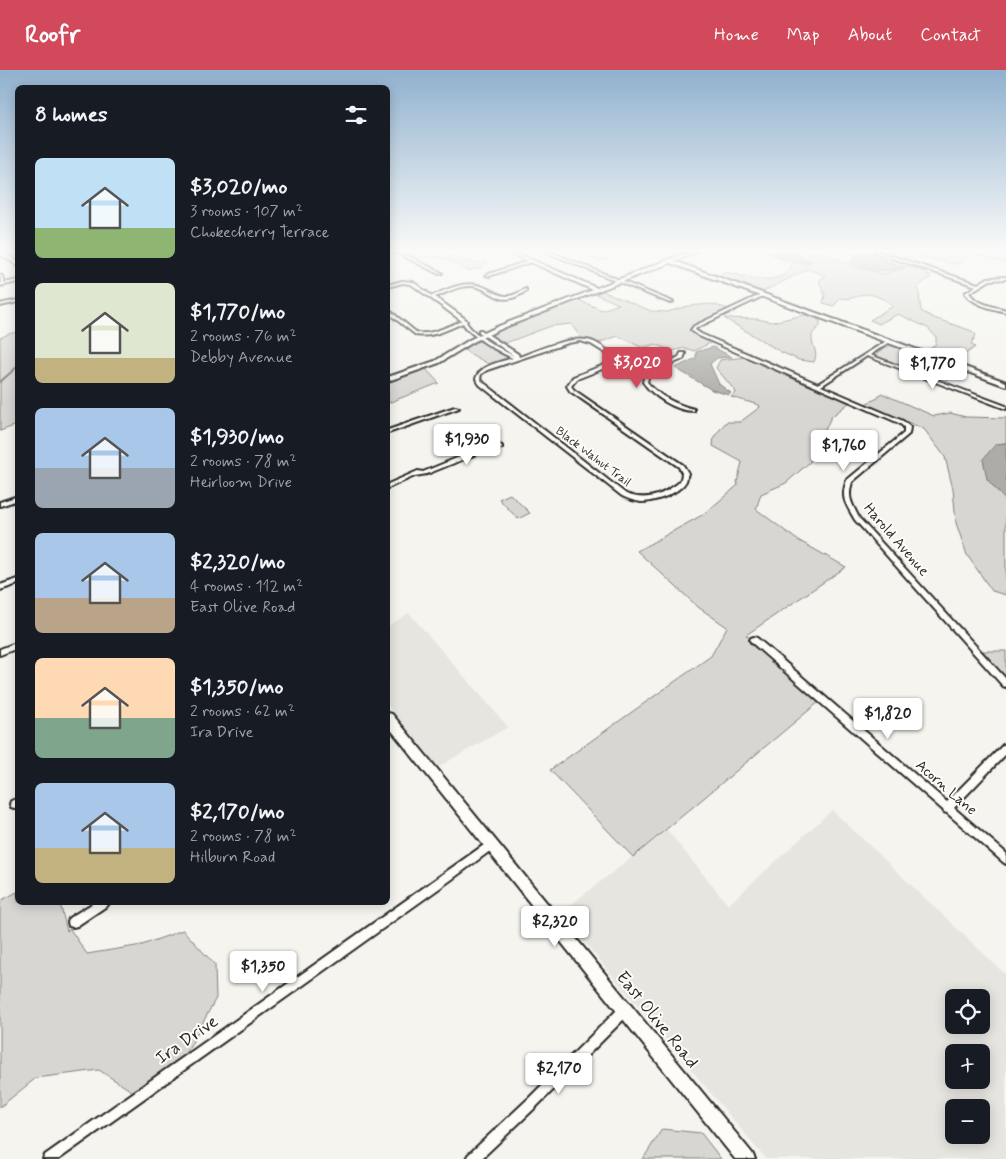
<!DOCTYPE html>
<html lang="en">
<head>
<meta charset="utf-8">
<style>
	body { margin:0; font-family:Mynerve,sans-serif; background:#20242c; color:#f1f3f6; height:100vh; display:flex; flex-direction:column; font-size:19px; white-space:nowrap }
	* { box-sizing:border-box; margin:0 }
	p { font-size:16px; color:#9ea1a6 }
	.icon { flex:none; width:28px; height:28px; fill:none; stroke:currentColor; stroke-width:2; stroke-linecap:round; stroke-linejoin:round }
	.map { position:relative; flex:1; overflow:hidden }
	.drawer { position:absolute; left:15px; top:15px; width:375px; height:820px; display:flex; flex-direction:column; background:#171b24; border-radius:8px; box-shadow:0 2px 12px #0003 }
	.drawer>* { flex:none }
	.tools { position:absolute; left:945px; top:919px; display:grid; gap:10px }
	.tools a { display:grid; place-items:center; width:45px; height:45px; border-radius:8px; background:#171b24; box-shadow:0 2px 12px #0003; font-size:25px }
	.price { position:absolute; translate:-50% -42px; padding:0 11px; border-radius:5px; background:#fff; color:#222; font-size:16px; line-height:32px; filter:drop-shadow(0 1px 2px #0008) }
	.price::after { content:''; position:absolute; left:50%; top:30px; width:15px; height:11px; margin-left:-8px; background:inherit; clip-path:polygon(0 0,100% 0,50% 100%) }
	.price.selected { background:#d1495b; color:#fff }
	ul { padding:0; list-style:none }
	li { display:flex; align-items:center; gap:15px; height:125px; padding:0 20px }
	li span { display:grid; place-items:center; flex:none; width:140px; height:100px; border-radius:8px; color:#555 }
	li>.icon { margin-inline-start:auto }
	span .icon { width:60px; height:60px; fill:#fffc; stroke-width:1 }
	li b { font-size:21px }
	h2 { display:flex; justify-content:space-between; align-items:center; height:60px; padding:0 20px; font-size:21px }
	header { display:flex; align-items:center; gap:30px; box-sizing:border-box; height:70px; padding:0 25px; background:#d1495b; color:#fff }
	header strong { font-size:24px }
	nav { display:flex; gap:28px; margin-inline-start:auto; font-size:18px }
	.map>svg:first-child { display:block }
</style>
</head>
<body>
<header>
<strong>Roofr</strong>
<nav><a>Home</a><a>Map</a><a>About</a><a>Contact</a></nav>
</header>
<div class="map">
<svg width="1006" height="1089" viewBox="0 0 1006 1089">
	<rect width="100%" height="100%" fill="#f5f4ef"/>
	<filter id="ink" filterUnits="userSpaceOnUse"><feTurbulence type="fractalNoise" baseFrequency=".02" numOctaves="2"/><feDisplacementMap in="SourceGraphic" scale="10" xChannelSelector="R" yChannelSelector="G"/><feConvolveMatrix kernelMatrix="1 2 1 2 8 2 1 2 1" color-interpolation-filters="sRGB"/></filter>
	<g filter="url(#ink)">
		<!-- built -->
		<path fill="#e6e5e0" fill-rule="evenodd" d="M409,543L508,657L438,697L388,636V556Z
			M832,740L1006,905V1089H766L560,843L667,760L728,835ZM954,928H981V955H954ZM954,982H981V1010H954ZM954,1038H981V1065H954Z"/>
		<!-- green -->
		<path fill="#d7d6d2" stroke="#81807e" d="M405,182H441L470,192L487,193L483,197L467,201C460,196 451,191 443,188C430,185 415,191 405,182Z
			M574,182H626L600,191Z
			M791,182H819L860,198L884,204L905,198L873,185H855L852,184L854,182C868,182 897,183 904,196L922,201L931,207L918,216L921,241L934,248L972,261L976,265L971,274L975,277L955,292L962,295L961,297L925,283L936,274V267L928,258L898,244L879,254L870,250L893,236C887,230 876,225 867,224C856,224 855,231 840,228L834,236L823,233L825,226L819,210L826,206L808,199L760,223L715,207L727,202C746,208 788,219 793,191L807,194L812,191Z
			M879,182H993L1006,184V193L973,184L959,193L952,194L915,185L902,190Z
			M600,220L651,241L667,242L688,236L711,234L729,239L691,258L694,264L712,272L694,281L685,278L672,281L655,274L643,278L618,266L598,273L581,268L571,254L551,256L503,274L489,264L576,229L602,240L619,234L593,223Z
			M804,245L816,248L820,251V256C818,259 812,262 812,266C811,276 819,281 814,292L799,290L781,282L724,248L757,249L772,252Z
			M17,262V355L0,361V268L8,264Z
			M480,268L507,287L511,288L492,296L462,279Z
			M892,274L959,299L945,313L873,285Z
			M746,287L850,332L831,347L810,392L786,413L761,424L756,439L796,469L846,497L746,565L750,568L749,570L820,631L633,787L550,700L711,586L727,557L698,537L637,481L704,444L738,415L737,412L742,392L713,376L714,367L726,352H740L760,337L759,335L731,327L736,322L716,298L720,290Z
			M425,298L439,313L388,333V310Z
			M881,323L934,346L950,343L966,347L1006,348V373L996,374L1006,431V525L992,521L967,485L956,453L953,419L945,387L924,359L865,334L878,328Z
			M510,424L530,443L518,449L499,429Z
			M983,581H1006V609Z
			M17,822L18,832L60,833L67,861L70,859L87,884L142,875L183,860L215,895L216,928L186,984L133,1022L99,1000L36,1008L0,1037V831Z
			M662,1059L701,1063L721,1089H643Z"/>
		<!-- water -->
		<path fill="#adaca9" stroke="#797877" d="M765,182H788L810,191L807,193L782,189Z
			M865,184L869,185L904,197C881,204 871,200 850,192L857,189L854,186Z
			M713,277L732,287L717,288L710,294L719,314L731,323L729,325L712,320L675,298L696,288V282Z
			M1006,373V431L987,409L983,389L996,374Z"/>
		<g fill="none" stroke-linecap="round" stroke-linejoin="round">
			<!-- stream -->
			<path stroke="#797877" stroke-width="2" d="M0,312L18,296"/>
			<defs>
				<path id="street" d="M395,182H399L442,203L439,204Z
					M546,182H551L673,232L670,233Z
					M874,182H879L978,214L988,208L1006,207V209L990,210L969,223C978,235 993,236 1006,240V242C991,238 975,236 965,223L976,216Z
					M531,190L534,191L489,206L486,205Z
					M0,205L2,206L4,213L18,210V212L0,216V214H1Z
					M402,211L413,212L432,226C450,218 467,209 486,218C493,221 500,227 508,226C515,226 520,221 526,219V221C498,240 496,219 472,216C459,215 446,223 435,227L464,248L467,251L466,252C472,264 502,280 514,286L479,262V260H481L518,284L519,287C539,280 573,263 594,272C603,276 612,284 620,289H623V290L634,297L647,301L679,287L681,283H685V284L683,289L649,304L647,312C658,326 677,335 694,339V341C675,341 653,326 643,312L645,304L630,299L620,292L577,309L571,316L574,320L683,395L688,403C687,406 687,408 686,411C679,424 654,432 641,432C634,431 628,429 622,426L480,315L476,309C479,295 501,292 513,288C500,283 469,265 463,253C448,259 433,268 416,265L388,243V240H389L417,263C433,265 448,256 462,251L411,214L402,213L388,217V215ZM580,271L591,274L617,290L573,307L567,316L570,321L679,397L682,403C682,404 681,410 680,411C678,414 674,416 671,418C657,428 642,430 626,424L484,313L480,309L481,304L487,300L568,273Z
					M762,224H763V226L696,258L695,260L701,264L818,314L888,270H889V272L870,285L1006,336V339L867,286L821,316L903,351L910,357L909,364L852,412C847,429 852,433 859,448L1006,609V617L1003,616L855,450C846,434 840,428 847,410L904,363V357L899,353L699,266L691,260L694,256Z
					M18,230V232L0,236V234Z
					M455,337L459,338L388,363V360Z
					M500,375L502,376V378L489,379L427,404L415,406L388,418V414L418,401L423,402L486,376Z
					M18,426V430L0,436V432Z
					M18,509V514L0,520V515Z
					M754,567L757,568L947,732L1003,675L1006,674V684L954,738L1006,783V794L1003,792L947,743L944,742L943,740L751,572L750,570L751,568Z
					M18,572V578L0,585V579Z
					M18,728V737L14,738L11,737L10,734L11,731Z
					M491,770L494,772L496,775L494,778L451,810L59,1089H43L45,1085Z
					M95,832H110L108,835L77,856L73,857L69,856L68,852L69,848Z
					M625,935L629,936L630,940L629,944L537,1036L481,1089H466L468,1085L529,1028L621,936Z"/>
				<path id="secondary" d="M0,182H3L18,192V196L0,184Z
					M508,182H514L597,218L667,190L690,182H696L674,191L1006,312V316L670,193L503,258L475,271L439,293L388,311V307L435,291L471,269L499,256L593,220Z
					M388,643L392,644L752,1083L755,1089H735L388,656Z"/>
			</defs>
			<!-- street casing -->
			<use href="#street" stroke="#2b2b2b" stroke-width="4"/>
			<!-- secondary casing -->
			<use href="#secondary" stroke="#2b2b2b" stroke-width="4"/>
			<!-- street -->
			<use href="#street" fill="#fdfcf7" fill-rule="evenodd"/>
			<!-- secondary -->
			<use href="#secondary" fill="#fdfcf7" fill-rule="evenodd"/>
		</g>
	</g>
	<!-- sky -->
	<linearGradient id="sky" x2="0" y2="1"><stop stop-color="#90b1cf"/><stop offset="0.54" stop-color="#fafaf8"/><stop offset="1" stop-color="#fafaf8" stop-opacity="0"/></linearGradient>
	<rect width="1006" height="334" fill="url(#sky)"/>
	<g text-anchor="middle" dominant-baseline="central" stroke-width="4" stroke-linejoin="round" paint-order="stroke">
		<!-- far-street labels -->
		<g font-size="12" fill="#2b2b2b" stroke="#fdfcf7">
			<text transform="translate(593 387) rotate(37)">Black Walnut Trail</text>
		</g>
		<!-- street labels -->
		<g font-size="15" fill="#2b2b2b" stroke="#fdfcf7">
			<text transform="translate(896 470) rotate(49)">Harold Avenue</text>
			<text transform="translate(946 718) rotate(41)">Acorn Lane</text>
		</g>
		<!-- near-street labels -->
		<g font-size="18" fill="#2b2b2b" stroke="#fdfcf7">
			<text transform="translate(657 950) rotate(51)">East Olive Road</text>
			<text transform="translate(187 970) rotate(-35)">Ira Drive</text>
		</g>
	</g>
</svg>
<div class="tools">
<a><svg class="icon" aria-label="locate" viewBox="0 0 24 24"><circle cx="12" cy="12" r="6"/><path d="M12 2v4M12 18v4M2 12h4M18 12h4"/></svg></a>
<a>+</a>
<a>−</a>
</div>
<b class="price selected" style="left:637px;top:319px">$3,020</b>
<b class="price" style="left:933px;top:320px">$1,770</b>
<b class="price" style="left:467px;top:396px">$1,930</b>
<b class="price" style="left:844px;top:402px">$1,760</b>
<b class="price" style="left:888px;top:670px">$1,820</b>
<b class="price" style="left:555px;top:878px">$2,320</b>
<b class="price" style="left:263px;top:923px">$1,350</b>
<b class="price" style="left:559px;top:1025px">$2,170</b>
<section class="drawer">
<h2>8 homes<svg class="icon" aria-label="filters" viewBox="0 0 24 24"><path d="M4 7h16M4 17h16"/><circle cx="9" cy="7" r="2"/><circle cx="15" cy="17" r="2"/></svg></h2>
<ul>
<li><span style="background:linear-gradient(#bfe0f5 70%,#8fb573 0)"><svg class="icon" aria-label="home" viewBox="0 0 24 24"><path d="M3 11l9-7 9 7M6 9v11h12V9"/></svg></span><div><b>$3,020/mo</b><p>3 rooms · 107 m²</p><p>Chokecherry Terrace</p></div></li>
<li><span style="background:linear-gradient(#dfe7d0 75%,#c2b280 0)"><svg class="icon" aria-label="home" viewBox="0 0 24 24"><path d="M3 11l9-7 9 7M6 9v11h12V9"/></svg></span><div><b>$1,770/mo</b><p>2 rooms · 76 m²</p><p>Debby Avenue</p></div></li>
<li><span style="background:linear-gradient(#a9c7e8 60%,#9aa5b1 0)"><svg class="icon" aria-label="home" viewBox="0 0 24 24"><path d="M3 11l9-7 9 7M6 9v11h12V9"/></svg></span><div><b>$1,930/mo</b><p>2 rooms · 78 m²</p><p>Heirloom Drive</p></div></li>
<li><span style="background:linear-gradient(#a9c7e8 65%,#b9a48a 0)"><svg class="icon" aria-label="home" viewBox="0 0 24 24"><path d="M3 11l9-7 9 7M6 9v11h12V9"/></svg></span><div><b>$2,320/mo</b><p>4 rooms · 112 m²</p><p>East Olive Road</p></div></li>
<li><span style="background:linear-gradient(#ffd9b3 60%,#7fa58c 0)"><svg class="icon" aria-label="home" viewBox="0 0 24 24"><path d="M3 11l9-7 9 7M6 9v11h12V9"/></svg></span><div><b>$1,350/mo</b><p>2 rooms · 62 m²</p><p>Ira Drive</p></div></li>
<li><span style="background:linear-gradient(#a9c7e8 65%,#c2b280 0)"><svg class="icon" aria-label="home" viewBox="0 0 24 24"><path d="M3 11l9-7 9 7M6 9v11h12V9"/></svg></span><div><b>$2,170/mo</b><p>2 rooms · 78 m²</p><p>Hilburn Road</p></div></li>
</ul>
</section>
</div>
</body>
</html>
